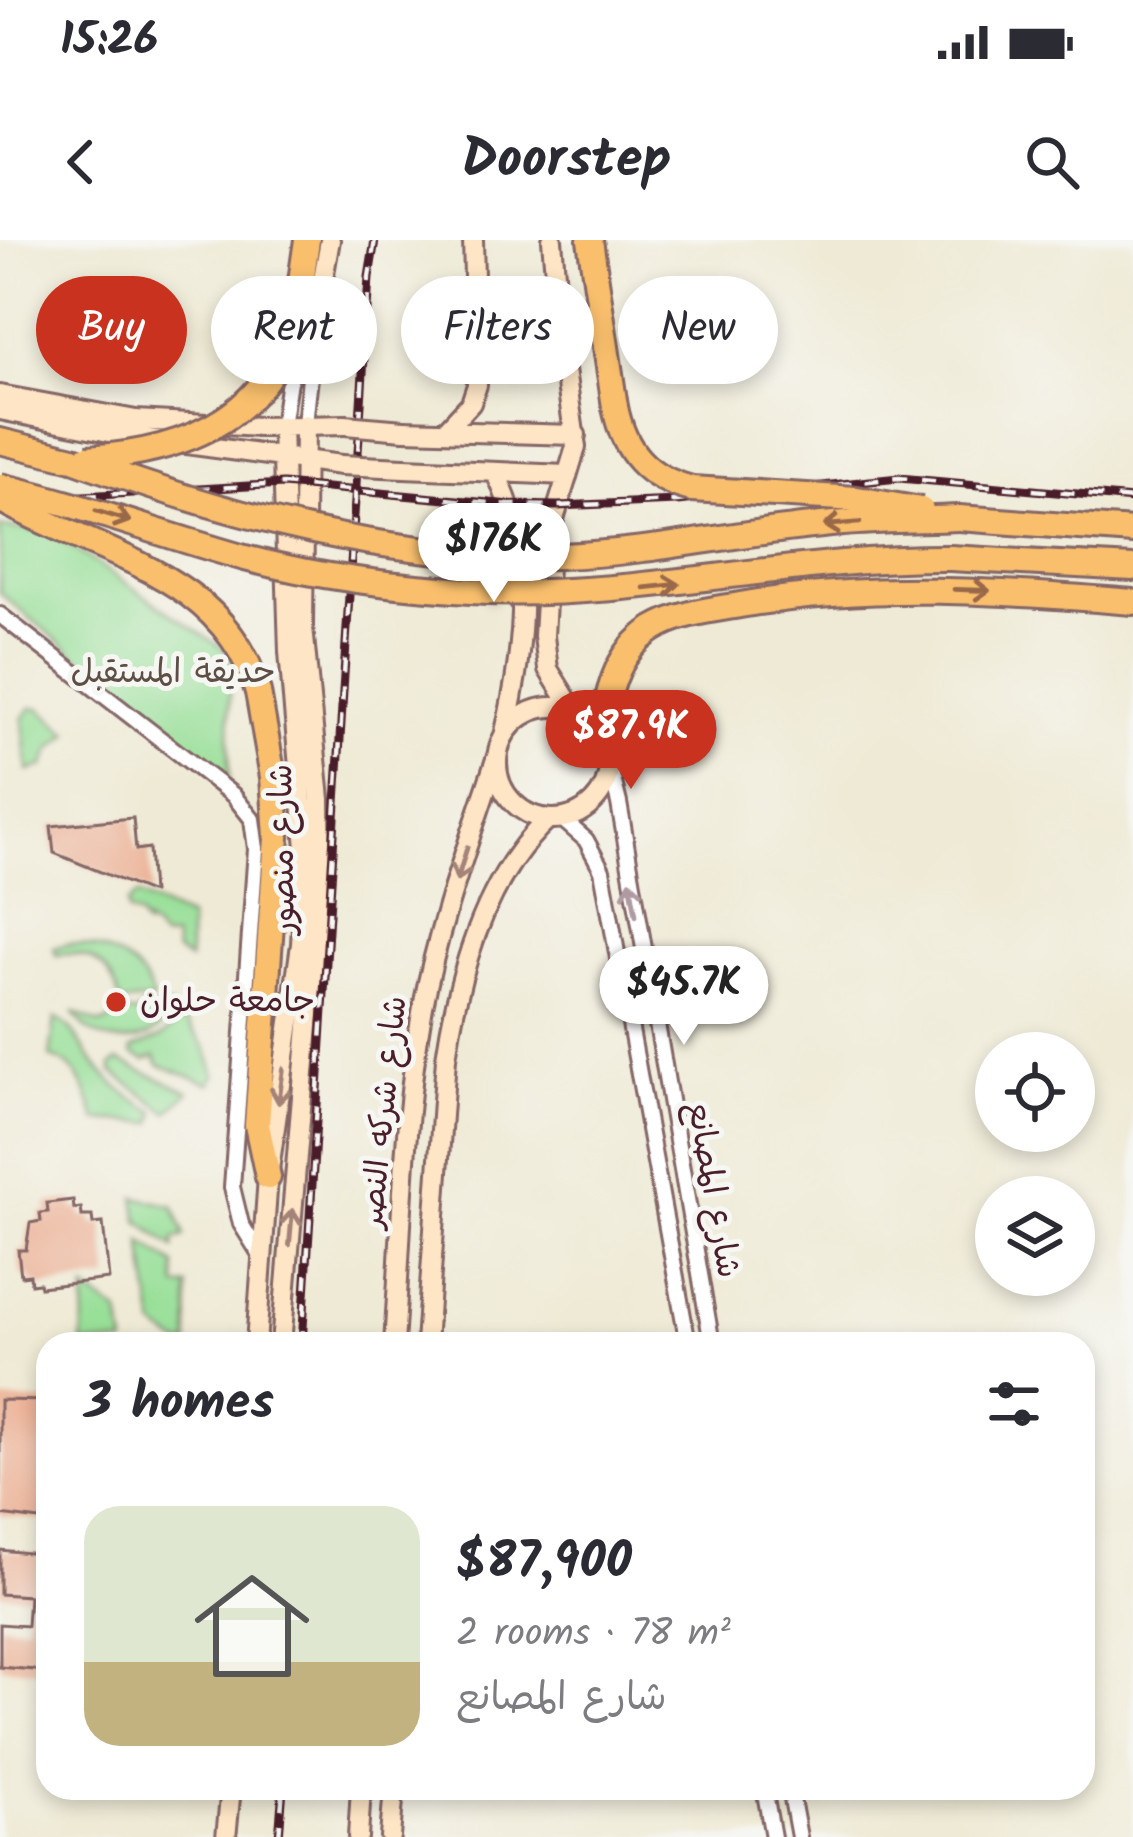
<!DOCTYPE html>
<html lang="en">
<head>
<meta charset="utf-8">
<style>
	body { margin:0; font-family:Kalam,"Playpen Sans Arabic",sans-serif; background:#f2f2f3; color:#2b2b33; height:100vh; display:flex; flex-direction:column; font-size:45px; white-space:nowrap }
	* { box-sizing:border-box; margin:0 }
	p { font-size:39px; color:#7c7c81 }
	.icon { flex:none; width:66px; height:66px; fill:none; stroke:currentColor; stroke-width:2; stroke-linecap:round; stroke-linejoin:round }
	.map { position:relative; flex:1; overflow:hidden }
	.details { position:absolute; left:36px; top:1092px; width:1059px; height:468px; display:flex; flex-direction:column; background:#fff; border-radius:36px; box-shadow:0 6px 18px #0003 }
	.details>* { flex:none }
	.banner { position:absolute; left:36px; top:36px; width:1062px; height:108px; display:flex; gap:24px }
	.tools { position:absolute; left:975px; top:792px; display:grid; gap:24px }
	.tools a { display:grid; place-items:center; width:120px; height:120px; border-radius:50%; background:#fff; box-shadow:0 6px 18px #0003; font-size:60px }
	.price { position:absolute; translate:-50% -102px; padding:0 27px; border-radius:42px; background:#fff; color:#222; font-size:39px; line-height:78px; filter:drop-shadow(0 3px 6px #0008) }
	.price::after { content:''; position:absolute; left:50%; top:72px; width:36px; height:27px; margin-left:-18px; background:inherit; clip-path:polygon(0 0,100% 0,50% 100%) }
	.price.active { background:#c8321e; color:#fff }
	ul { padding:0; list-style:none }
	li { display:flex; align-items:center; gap:36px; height:300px; padding:0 48px }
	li+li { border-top:3px solid #e1e1e2 }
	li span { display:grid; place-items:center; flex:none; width:336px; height:240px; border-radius:36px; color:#555 }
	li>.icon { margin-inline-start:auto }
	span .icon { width:144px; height:144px; fill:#fffc; stroke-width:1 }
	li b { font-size:51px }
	h2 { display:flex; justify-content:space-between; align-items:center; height:144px; padding:0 48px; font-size:51px }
	.chip { padding:0 42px; border-radius:54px; background:#fff; box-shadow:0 6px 18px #0003; font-size:42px; line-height:108px }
	.chip.active { background:#c8321e; color:#fff }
	.status { display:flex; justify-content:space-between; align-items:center; height:84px; padding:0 60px; background:#fff; direction:ltr }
	.status svg { height:33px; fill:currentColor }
	header { display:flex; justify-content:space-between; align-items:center; height:156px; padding:0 48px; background:#fff; font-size:54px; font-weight:700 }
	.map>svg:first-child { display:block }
</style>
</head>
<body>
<div class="status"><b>15:26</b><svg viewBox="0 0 49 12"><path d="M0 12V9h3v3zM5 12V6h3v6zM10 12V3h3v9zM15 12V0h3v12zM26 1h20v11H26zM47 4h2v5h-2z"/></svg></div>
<header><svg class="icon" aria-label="back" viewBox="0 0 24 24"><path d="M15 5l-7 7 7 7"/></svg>Doorstep<svg class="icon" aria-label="search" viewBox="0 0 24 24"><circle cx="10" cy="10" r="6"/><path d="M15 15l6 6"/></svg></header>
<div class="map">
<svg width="1133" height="1597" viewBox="0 0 1133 1597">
	<rect width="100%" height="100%" fill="#f6f6f2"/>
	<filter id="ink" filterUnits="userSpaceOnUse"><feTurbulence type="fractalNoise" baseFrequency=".00833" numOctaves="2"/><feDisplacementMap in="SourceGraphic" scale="24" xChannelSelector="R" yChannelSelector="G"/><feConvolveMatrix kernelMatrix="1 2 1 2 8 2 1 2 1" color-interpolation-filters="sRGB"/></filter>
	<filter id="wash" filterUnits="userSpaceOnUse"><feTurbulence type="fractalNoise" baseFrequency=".004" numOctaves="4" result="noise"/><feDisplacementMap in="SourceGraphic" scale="48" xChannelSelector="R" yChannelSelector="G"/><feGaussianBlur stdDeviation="2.7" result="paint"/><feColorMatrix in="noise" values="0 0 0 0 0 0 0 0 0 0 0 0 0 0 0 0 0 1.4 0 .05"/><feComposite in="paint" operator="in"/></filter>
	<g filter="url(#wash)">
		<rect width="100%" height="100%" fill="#efead5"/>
		<!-- green -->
		<path fill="#98df98" stroke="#717f62" stroke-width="3" d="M0,287L48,291L230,413L229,542L0,353Z
			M31,468H40L69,493L51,509L44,526L28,531L23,479Z
			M137,655L189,679V720L176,712L174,698L162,699L153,688L145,686L147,683H142L141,678L128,672L127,664Z
			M67,704C102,704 144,722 153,760L120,763C114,730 93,709 56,715L54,708Z
			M172,767C160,810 96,813 74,773L101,784L112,780L120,771L138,774L141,769Z
			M55,778C76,788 80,806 94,823C112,845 130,859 156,872L153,883L96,880C88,854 78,823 50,817Z
			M184,779L206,808L215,835L210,844L159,825L155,816L145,820L132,814V809L160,798Z
			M118,821L121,822L189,852L168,872L112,832L111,826Z
			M135,957L174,966L185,996L174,999V1008L139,981Z
			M142,1002L175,1025L177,1047H188L189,1104H179L155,1087Z
			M86,1050L120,1074L125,1104H82Z"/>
		<g id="blocks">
			<!-- building -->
			<path fill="#ecb297" d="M133,578L136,610L149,608L152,653L54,613L51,586Z
				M73,960L74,969L81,968L82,976H92L93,984L103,983L109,1039L40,1047L39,1043L31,1044L30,1035L21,1036L18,1010H26L30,983L41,981L40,973L48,972L47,963Z
				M0,1160L48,1161V1281L0,1275Z
				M0,1310L48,1315V1431L0,1427V1384L27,1386L29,1356L0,1354Z"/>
		</g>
	</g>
	<g filter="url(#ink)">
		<use href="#blocks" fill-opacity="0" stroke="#846666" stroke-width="3"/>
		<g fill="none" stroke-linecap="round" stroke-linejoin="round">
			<defs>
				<path id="street" d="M305,184L314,100
					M282,186L289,141L315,84
					M0,375L233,555L252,579L256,609L232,947L241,984L261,1016
					M609,523L619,563L712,1104
					M562,579L586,600L602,630L688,1104
					M764,1548L773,1597
					M790,1548L799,1597"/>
				<path id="secondary" d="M552,0L561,102L576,207L550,292L544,396L548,429L574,471
					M315,84L330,0
					M0,155L136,180L260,187L345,185
					M0,170L134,197L341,225
					M404,190L576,195
					M445,191L471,163L477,145L473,0
					M404,228L567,235
					M496,234C535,312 524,409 505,492
					M497 523a56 56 0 1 1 112 0a56 56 0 1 1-112 0Z
					M256,1104L268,937L301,704L306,608L289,412L282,186
					M281,1104L321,633L320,559L303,387L305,184
					M394,1104C402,992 403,877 423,767C439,681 471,596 498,513
					M426,1104L446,818C458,735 485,638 548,579
					M226,1597L231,1548
					M358,1597L361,1548
					M390,1597L394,1548"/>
				<path id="highway" d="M590,0L615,167
					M298,62L307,0
					M0,201L73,219
					M959,278L1133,291
					M950,318L1133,328
					M258,452L273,537L277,597L257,885L268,937
					M605,501C603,460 615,413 653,389C679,373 711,370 740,365C875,342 998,351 1133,362"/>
			</defs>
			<!-- street casing -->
			<use href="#street" stroke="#846666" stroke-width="20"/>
			<!-- secondary casing -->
			<use href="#secondary" stroke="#846666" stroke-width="24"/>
			<!-- highway casing -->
			<use href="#highway" stroke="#846666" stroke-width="30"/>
			<!-- street -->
			<use href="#street" stroke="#fff" stroke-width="14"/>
			<!-- secondary -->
			<use href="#secondary" stroke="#fde5c5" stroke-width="18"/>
			<!-- highway -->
			<use href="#highway" stroke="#f9bf6d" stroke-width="24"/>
			<defs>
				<path id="rail" d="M0,261L283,244L511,265L557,266L677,261L899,238L1133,259
					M302,1104L369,37L375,0
					M279,1597L283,1548"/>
			</defs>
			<!-- rail casing -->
			<use href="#rail" stroke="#4a1f2b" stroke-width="9"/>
			<!-- rail -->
			<use href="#rail" stroke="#f6f6f2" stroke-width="4.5" stroke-dasharray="14" stroke-linecap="butt"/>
			<defs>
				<path id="secondary-bridge" d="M345,185L404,190
					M341,225L404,228"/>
				<path id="highway-bridge" d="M615,167C624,212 647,238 692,249L857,259L921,270
					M87,218C190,212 277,174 298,62
					M73,219C231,277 390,320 560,316C649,313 734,293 822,285C868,280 913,280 959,278
					M0,246C83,265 163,295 245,318C324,339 406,348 488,352C644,357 795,317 950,318
					M0,259C96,315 224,331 258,452"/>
			</defs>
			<!-- secondary-bridge casing -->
			<use href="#secondary-bridge" stroke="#846666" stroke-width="24" stroke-linecap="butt"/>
			<!-- highway-bridge casing -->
			<use href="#highway-bridge" stroke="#846666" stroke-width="30" stroke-linecap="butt"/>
			<!-- secondary-bridge -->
			<use href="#secondary-bridge" stroke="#fde5c5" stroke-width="18"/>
			<!-- highway-bridge -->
			<use href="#highway-bridge" stroke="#f9bf6d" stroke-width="24"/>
		</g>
		<!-- one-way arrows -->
		<defs><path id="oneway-shaft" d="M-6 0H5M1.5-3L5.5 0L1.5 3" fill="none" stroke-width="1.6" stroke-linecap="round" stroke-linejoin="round" transform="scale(3)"/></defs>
		<g stroke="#996749">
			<use href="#oneway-shaft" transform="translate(113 276) rotate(17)"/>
			<use href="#oneway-shaft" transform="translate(842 284) rotate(176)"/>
			<use href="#oneway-shaft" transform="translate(662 346) rotate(-6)"/>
			<use href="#oneway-shaft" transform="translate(972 350) rotate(2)"/>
		</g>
		<g stroke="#a48278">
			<use href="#oneway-shaft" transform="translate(462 624) rotate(107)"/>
			<use href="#oneway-shaft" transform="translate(281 846) rotate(98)"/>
			<use href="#oneway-shaft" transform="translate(291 987) rotate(-85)"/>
		</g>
		<use stroke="#ae9aa0" href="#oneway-shaft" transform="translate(633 658) rotate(-100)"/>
	</g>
	<!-- markers -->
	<circle fill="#c8321e" stroke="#f6f6f2" stroke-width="4.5" cx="116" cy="762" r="12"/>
	<g text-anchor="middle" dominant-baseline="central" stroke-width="10" stroke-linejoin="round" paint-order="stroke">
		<!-- park labels -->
		<g font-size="33" fill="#5e4f46" stroke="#f6f6f2">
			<text x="173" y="433">حديقة المستقبل</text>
		</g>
		<!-- street labels -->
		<g font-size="33" fill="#4a1f2b" stroke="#f6f6f2">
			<text transform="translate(284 609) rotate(-91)">شارع منصور</text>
			<text transform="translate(385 872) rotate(-84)">شارع شركه النصر</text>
			<text transform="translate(712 950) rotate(80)">شارع المصانع</text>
		</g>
		<!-- poi labels -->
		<g font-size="33" fill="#4a1f2b" stroke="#f6f6f2" text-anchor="start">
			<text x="140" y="762">جامعة حلوان</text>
		</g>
	</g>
</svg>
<div class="tools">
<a><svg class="icon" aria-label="locate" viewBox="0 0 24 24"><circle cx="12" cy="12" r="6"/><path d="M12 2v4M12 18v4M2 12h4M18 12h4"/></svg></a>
<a><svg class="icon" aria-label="layers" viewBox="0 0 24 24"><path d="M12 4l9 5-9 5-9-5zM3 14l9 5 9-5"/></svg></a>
</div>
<b class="price" style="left:494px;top:365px">$176K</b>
<b class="price active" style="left:631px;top:552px">$87.9K</b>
<b class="price" style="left:684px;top:808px">$45.7K</b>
<div class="banner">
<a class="chip active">Buy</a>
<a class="chip">Rent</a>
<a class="chip">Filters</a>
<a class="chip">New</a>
</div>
<section class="details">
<h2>3 homes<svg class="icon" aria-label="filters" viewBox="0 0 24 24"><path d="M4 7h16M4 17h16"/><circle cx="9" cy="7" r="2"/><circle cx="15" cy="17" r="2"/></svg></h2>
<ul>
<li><span style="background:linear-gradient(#dfe7d0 65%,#c2b280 0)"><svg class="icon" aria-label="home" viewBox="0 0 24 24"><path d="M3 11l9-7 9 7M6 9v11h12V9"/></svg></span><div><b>$87,900</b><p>2 rooms · 78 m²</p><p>شارع المصانع</p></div></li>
</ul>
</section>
</div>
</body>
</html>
